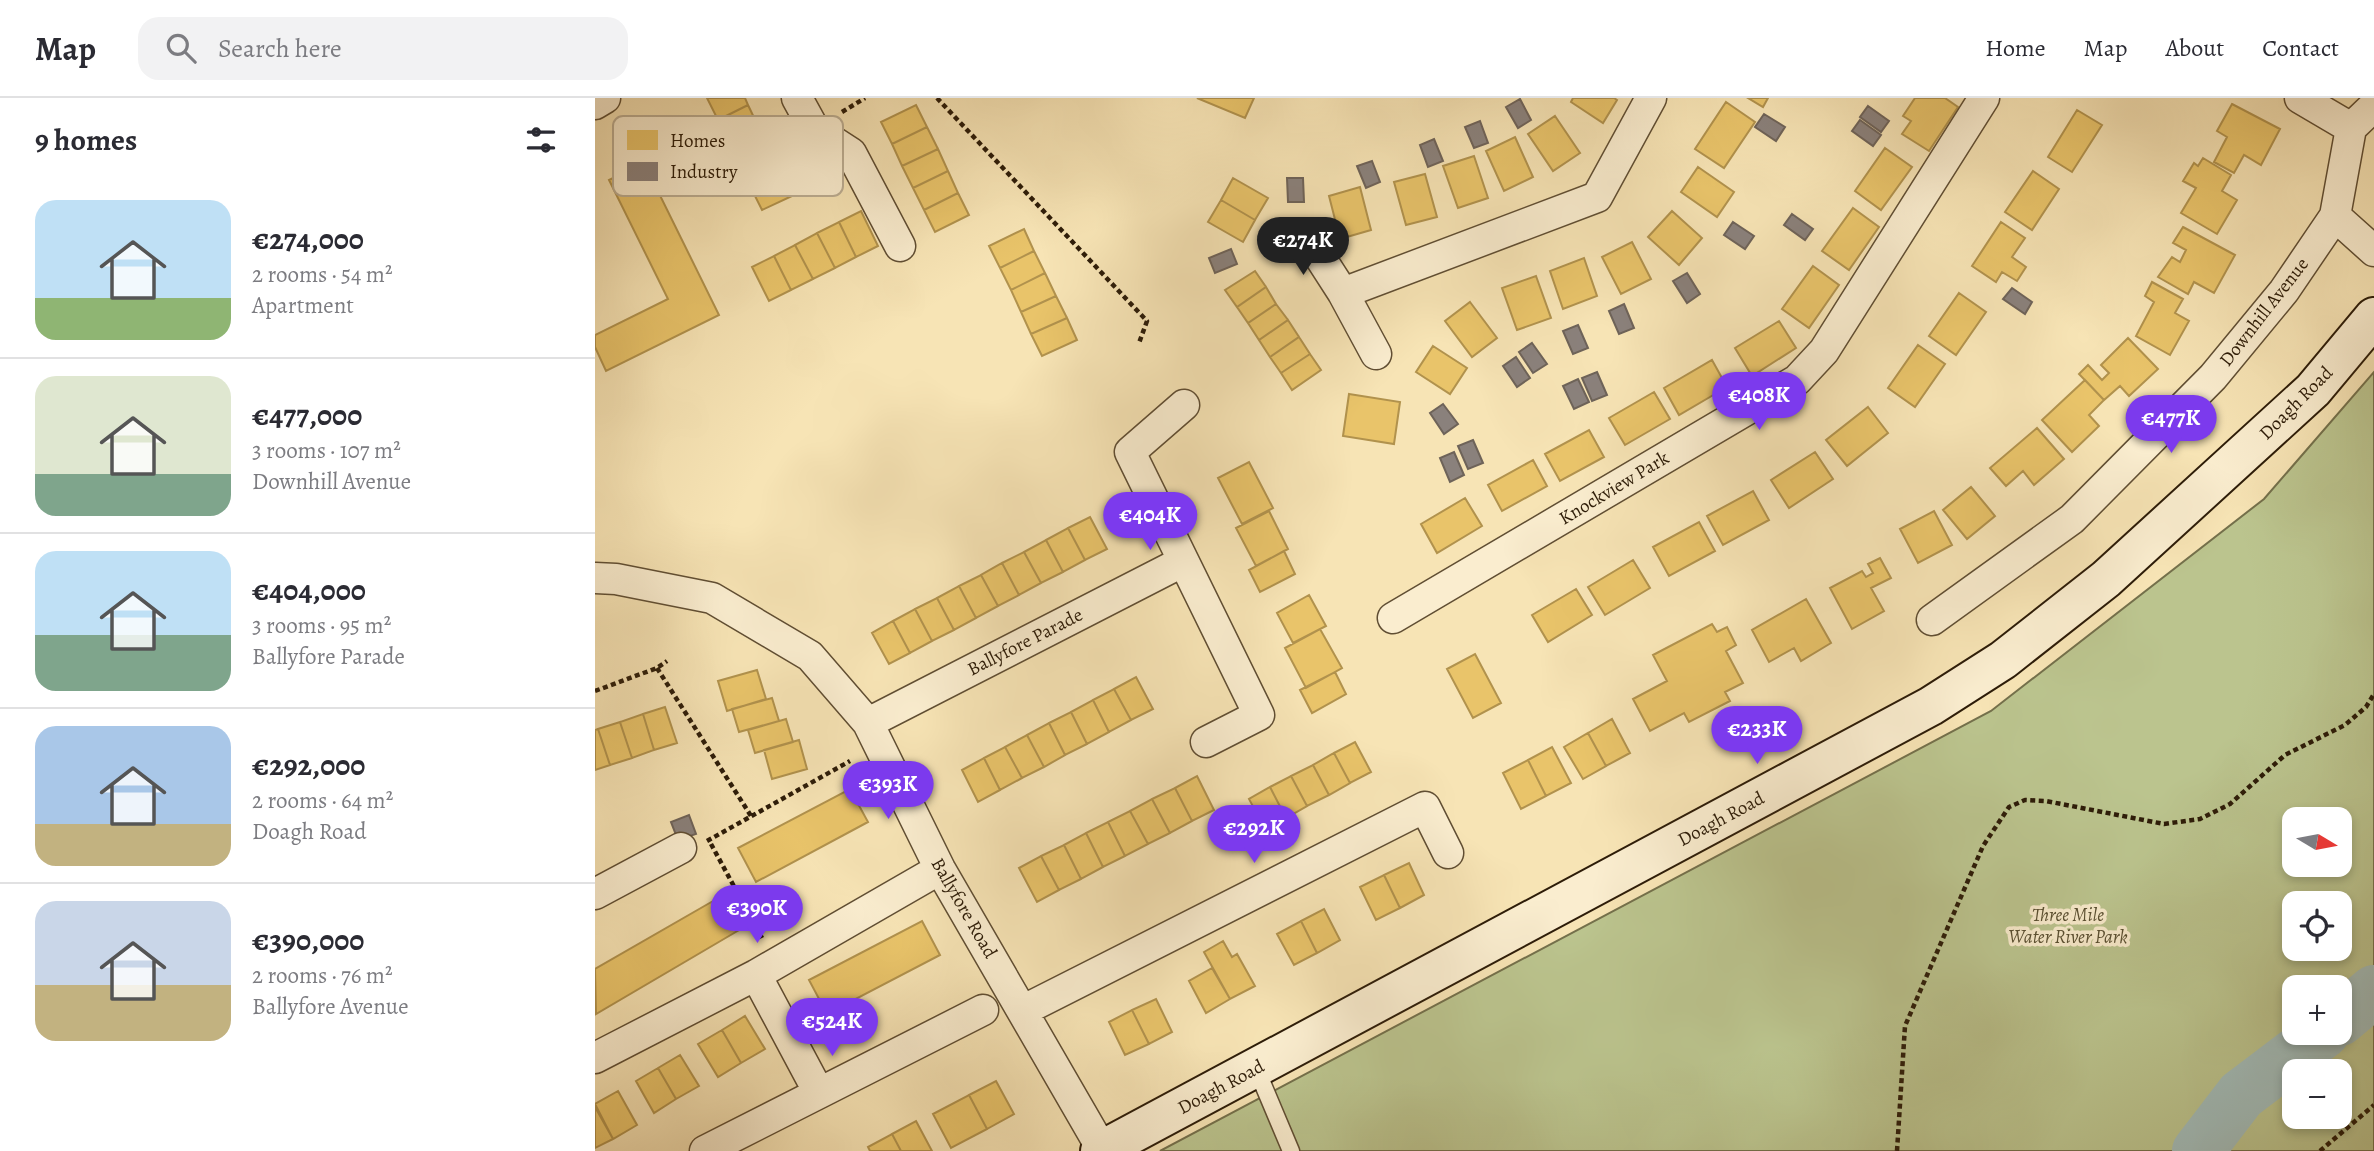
<!DOCTYPE html>
<html lang="en">
<head>
<meta charset="utf-8">
<style>
	body { margin:0; font-family:Alegreya,serif; background:#f2f2f3; color:#2b2b33; height:100vh; display:flex; flex-direction:column; font-size:26px; white-space:nowrap }
	* { box-sizing:border-box; margin:0 }
	p { font-size:23px; color:#7c7c81 }
	.icon { flex:none; width:38px; height:38px; fill:none; stroke:currentColor; stroke-width:2; stroke-linecap:round; stroke-linejoin:round }
	.map { position:relative; flex:1; overflow:hidden }
	.sheet { display:flex; flex-direction:column; background:#fff; width:595px }
	.sheet>* { flex:none }
	.needle { width:46px; rotate:100deg }
	.controls { position:absolute; left:1687px; top:709px; display:grid; gap:14px }
	.controls a { display:grid; place-items:center; width:70px; height:70px; border-radius:14px; background:#fff; box-shadow:0 4px 10px #0003; font-size:35px }
	.price { position:absolute; translate:-50% -60px; padding:0 16px; border-radius:24px; background:#7c3aed; color:#fff; font-size:23px; line-height:46px; filter:drop-shadow(0 2px 4px #0008) }
	.price::after { content:''; position:absolute; left:50%; top:42px; width:21px; height:16px; margin-left:-10px; background:inherit; clip-path:polygon(0 0,100% 0,50% 100%) }
	.price.active { background:#222; color:#fff }
	ul { padding:0; list-style:none }
	li { display:flex; align-items:center; gap:21px; height:175px; padding:0 35px }
	li+li { border-top:2px solid #e1e1e2 }
	li span { display:grid; place-items:center; flex:none; width:196px; height:140px; border-radius:21px; color:#555 }
	li>.icon { margin-inline-start:auto }
	span .icon { width:84px; height:84px; fill:#fffc; stroke-width:1 }
	li b { font-size:30px }
	h2 { display:flex; justify-content:space-between; align-items:center; height:84px; padding:0 35px; font-size:30px }
	header { display:flex; align-items:center; gap:42px; box-sizing:border-box; height:98px; padding:0 35px; background:#fff; border-bottom:2px solid #e1e1e2 }
	header strong { font-size:33px }
	nav { display:flex; gap:38px; margin-inline-start:auto; font-size:24px }
	.search { width:490px; height:63px; background:#f2f2f3; display:flex; align-items:center; gap:18px; box-sizing:border-box; padding:0 24px; border-radius:21px; color:#7c7c81; font-size:26px }
	main { display:flex; flex:1; min-height:0 }
	.map>svg:first-child { display:block }
</style>
</head>
<body>
<header>
<strong>Map</strong>
<div class="search"><svg class="icon" aria-label="search" viewBox="0 0 24 24"><circle cx="10" cy="10" r="6"/><path d="M15 15l6 6"/></svg>Search here</div>
<nav><a>Home</a><a>Map</a><a>About</a><a>Contact</a></nav>
</header>
<main>
<section class="sheet">
<h2>9 homes<svg class="icon" aria-label="filters" viewBox="0 0 24 24"><path d="M4 7h16M4 17h16"/><circle cx="9" cy="7" r="2"/><circle cx="15" cy="17" r="2"/></svg></h2>
<ul>
<li><span style="background:linear-gradient(#bfe0f5 70%,#8fb573 0)"><svg class="icon" aria-label="home" viewBox="0 0 24 24"><path d="M3 11l9-7 9 7M6 9v11h12V9"/></svg></span><div><b>€274,000</b><p>2 rooms · 54 m²</p><p>Apartment</p></div></li>
<li><span style="background:linear-gradient(#dfe7d0 70%,#7fa58c 0)"><svg class="icon" aria-label="home" viewBox="0 0 24 24"><path d="M3 11l9-7 9 7M6 9v11h12V9"/></svg></span><div><b>€477,000</b><p>3 rooms · 107 m²</p><p>Downhill Avenue</p></div></li>
<li><span style="background:linear-gradient(#bfe0f5 60%,#7fa58c 0)"><svg class="icon" aria-label="home" viewBox="0 0 24 24"><path d="M3 11l9-7 9 7M6 9v11h12V9"/></svg></span><div><b>€404,000</b><p>3 rooms · 95 m²</p><p>Ballyfore Parade</p></div></li>
<li><span style="background:linear-gradient(#a9c7e8 70%,#c2b280 0)"><svg class="icon" aria-label="home" viewBox="0 0 24 24"><path d="M3 11l9-7 9 7M6 9v11h12V9"/></svg></span><div><b>€292,000</b><p>2 rooms · 64 m²</p><p>Doagh Road</p></div></li>
<li><span style="background:linear-gradient(#c9d6e8 60%,#c2b280 0)"><svg class="icon" aria-label="home" viewBox="0 0 24 24"><path d="M3 11l9-7 9 7M6 9v11h12V9"/></svg></span><div><b>€390,000</b><p>2 rooms · 76 m²</p><p>Ballyfore Avenue</p></div></li>
</ul>
</section>
<div class="map">
<svg width="1779" height="1053" viewBox="0 0 1779 1053">
	<rect width="100%" height="100%" fill="#f7e4b5"/>
	<filter id="stains"><feTurbulence type="fractalNoise" baseFrequency=".00286" numOctaves="4"/><feColorMatrix values="0 0 0 0 .2 0 0 0 0 .09 0 0 0 0 .02 0 0 0 .5 -.17"/></filter>
	<radialGradient id="worn" r=".72"><stop offset=".6" stop-color="#630" stop-opacity="0"/><stop offset="1" stop-color="#630" stop-opacity=".3"/></radialGradient>
	<!-- green -->
	<path fill="#bbc48e" stroke="#74704b" stroke-width="2" fill-rule="evenodd" d="M1779,274V1053H565L1396,613L1669,401ZM1699,721H1745V766H1699ZM1699,805H1745V850H1699ZM1699,889H1745V934H1699ZM1699,973H1745V1018H1699Z"/>
	<!-- homes -->
	<path fill="#e9c46a" stroke="#b1924d" stroke-width="2" d="M112,0H150L153,7L123,22Z
		M602,0H659L650,20Z
		M978,0H1019L1022,2L1008,25L976,4Z
		M1153,0H1173L1168,9Z
		M1320,0H1350L1363,9L1334,53L1307,36L1316,23L1308,18Z
		M1131,4L1160,24L1129,70L1100,51Z
		M1637,6L1685,31L1666,67L1649,57L1639,75L1619,64L1632,39L1622,33Z
		M153,7L164,30L134,44L123,22Z
		M321,7L332,29L297,46L286,24Z
		M1482,12L1507,27L1477,74L1453,59Z
		M960,18L985,55L958,73L933,36Z
		M332,29L343,51L307,68L297,46Z
		M920,39L938,79L909,93L891,53Z
		M1290,50L1317,69L1286,112L1260,93Z
		M343,51L353,73L318,90L307,68Z
		M879,58L893,100L863,110L848,68Z
		M1608,60L1636,77L1627,93L1642,102L1622,136L1586,115L1601,90L1588,83L1599,65L1603,68Z
		M49,65L124,217L11,273L0,249V237L73,201L14,82Z
		M1103,69L1139,94L1122,119L1086,94Z
		M353,73L363,95L329,112L318,90Z
		M1438,73L1464,91L1437,132L1410,114Z
		M185,75L197,98L167,112L156,90Z
		M830,76L842,119L811,127L799,84Z
		M638,80L673,100L660,122L626,102Z
		M765,89L776,132L745,141L734,98Z
		M363,95L374,117L340,134L329,112Z
		M626,102L660,122L648,144L613,124Z
		M1258,110L1284,129L1254,172L1227,153Z
		M266,113L283,148L261,159L244,124Z
		M1077,113L1107,140L1084,167L1053,139Z
		M244,124L261,159L240,170L222,135Z
		M1406,124L1430,140L1417,159L1431,169L1422,183L1407,174L1401,184L1377,168Z
		M1588,129L1640,157L1619,195L1599,184L1593,196L1563,179L1577,159L1585,164L1591,152L1578,145Z
		M429,131L439,153L405,170L394,148Z
		M222,135L240,170L218,181L200,147Z
		M1037,144L1056,181L1026,196L1007,159Z
		M200,147L218,181L196,192L179,158Z
		M439,153L450,175L416,192L405,170Z
		M179,158L196,192L174,203L157,169Z
		M989,160L1002,198L968,211L955,173Z
		M1218,168L1244,187L1214,230L1187,211Z
		M660,173L671,189L642,209L630,192Z
		M450,175L461,198L426,214L416,192Z
		M941,178L956,220L922,232L907,190Z
		M1557,184L1588,201L1580,215L1594,223L1575,257L1541,238L1559,204L1550,198Z
		M671,189L681,206L653,225L642,209Z
		M1364,195L1391,214L1361,257L1334,238Z
		M461,198L472,220L436,236L426,214Z
		M875,204L902,240L877,259L850,223Z
		M681,206L693,222L664,242L653,225Z
		M472,220L482,242L447,258L436,236Z
		M693,222L704,239L675,259L664,242Z
		M1184,223L1201,250L1157,278L1140,250Z
		M704,239L715,256L686,275L675,259Z
		M1533,240L1563,271L1534,298L1525,288L1509,302L1484,276L1493,267L1507,282L1514,275L1506,267Z
		M1323,247L1350,266L1320,309L1293,290Z
		M838,248L872,270L855,296L821,274Z
		M715,256L726,272L697,292L686,275Z
		M1117,262L1132,289L1084,317L1069,290Z
		M1490,282L1509,302L1494,317L1504,328L1477,354L1447,322Z
		M1059,294L1075,321L1030,347L1014,320Z
		M754,296L805,304L799,346L748,338Z
		M1273,309L1293,335L1252,368L1231,342Z
		M1442,330L1469,361L1439,387L1428,373L1411,388L1395,370Z
		M994,332L1009,359L965,383L950,356Z
		M1220,354L1238,381L1194,410L1176,382Z
		M938,362L952,388L907,413L893,387Z
		M654,364L678,410L647,426L623,380Z
		M1376,389L1400,418L1372,441L1348,412Z
		M1158,393L1174,422L1128,447L1112,418Z
		M870,400L887,428L842,455L826,426Z
		M674,413L693,451L661,468L641,430Z
		M1339,413L1357,447L1323,465L1305,431Z
		M495,419L512,451L490,462L473,430Z
		M1104,424L1120,453L1074,478L1058,449Z
		M473,430L490,462L468,474L451,442Z
		M451,442L468,474L446,485L429,454Z
		M689,453L700,476L665,494L654,472Z
		M429,454L446,485L424,497L407,465Z
		M1285,460L1296,480L1276,490L1289,513L1257,531L1235,490L1267,473L1271,479L1278,475L1273,466Z
		M1038,462L1055,490L1010,517L993,489Z
		M407,465L424,497L403,508L386,477Z
		M386,477L403,508L381,520L364,488Z
		M364,488L381,520L359,532L342,500Z
		M981,491L997,517L953,544L937,517Z
		M714,497L731,528L698,545L682,515Z
		M342,500L359,532L337,543L320,511Z
		M1211,501L1236,545L1206,563L1199,550L1174,564L1157,532Z
		M320,511L337,543L315,555L298,523Z
		M298,523L315,555L294,566L277,535Z
		M1117,526L1122,534L1132,529L1141,547L1131,553L1148,585L1130,594L1135,603L1094,624L1089,615L1055,633L1038,601L1072,583L1058,557Z
		M725,531L747,570L711,590L690,550Z
		M880,556L906,605L878,620L852,571Z
		M162,572L171,601L132,613L123,583Z
		M740,574L751,596L717,615L705,592Z
		M541,579L558,611L536,622L519,591Z
		M519,591L536,622L514,634L498,602Z
		M177,600L184,623L144,634L137,611Z
		M498,602L514,634L492,646L476,614Z
		M70,609L82,645L59,652L48,616Z
		M476,614L492,646L470,657L454,625Z
		M48,616L59,652L37,660L25,624Z
		M191,621L198,644L160,655L153,632Z
		M1017,621L1035,655L1011,668L993,635Z
		M25,624L37,660L15,667L3,631Z
		M454,625L470,657L449,669L432,637Z
		M3,631L15,667L0,672V632Z
		M993,635L1011,668L988,681L969,649Z
		M432,637L449,669L427,680L410,649Z
		M204,642L212,671L177,681L169,652Z
		M760,644L776,674L755,685L739,655Z
		M410,649L427,680L405,692L389,660Z
		M957,649L976,685L951,698L933,662Z
		M739,655L755,685L734,697L718,667Z
		M389,660L405,692L383,704L367,672Z
		M933,662L951,698L926,711L908,675Z
		M718,667L734,697L712,708L696,678Z
		M602,678L619,712L597,723L580,690Z
		M696,678L712,708L691,720L675,689Z
		M675,689L691,720L670,731L654,701Z
		M580,690L597,723L575,735L557,701Z
		M255,691L273,724L161,784L143,750Z
		M557,701L575,735L553,746L535,713Z
		M535,713L553,746L530,758L513,724Z
		M513,724L530,758L508,769L491,735Z
		M491,735L508,769L486,781L469,747Z
		M469,747L486,781L464,792L446,758Z
		M446,758L464,792L442,804L424,770Z
		M814,765L829,797L805,810L789,777Z
		M789,777L805,810L781,822L765,789Z
		M132,795L151,828L1,916L0,871Z
		M729,811L745,842L722,855L706,823Z
		M327,823L345,857L232,916L214,882Z
		M706,823L722,855L699,867L682,836Z
		M628,843L637,859L642,856L660,888L635,901L609,854Z
		M617,870L635,901L611,915L594,883Z
		M561,901L577,934L554,946L537,912Z
		M537,912L554,946L530,957L514,924Z
		M150,918L170,951L146,965L127,932Z
		M127,932L146,965L123,979L103,946Z
		M85,957L104,988L81,1001L63,970Z
		M63,970L81,1001L59,1015L41,983Z
		M401,983L419,1016L392,1031L374,997Z
		M23,993L42,1027L18,1041L0,1006Z
		M374,997L392,1031L356,1050L338,1016Z
		M0,1009L18,1041L0,1050Z
		M321,1023L337,1053H306L297,1036Z
		M297,1036L306,1053H275L273,1049Z"/>
	<!-- industry -->
	<path fill="#8a817c" stroke="#6e6359" stroke-width="2" d="M925,1L936,22L923,30L911,9Z
		M1273,8L1294,23L1286,34L1265,19Z
		M1169,16L1190,29L1181,43L1160,29Z
		M1265,22L1286,37L1278,48L1257,33Z
		M885,23L893,45L879,50L870,29Z
		M839,41L848,63L833,69L825,47Z
		M777,63L785,84L771,90L762,68Z
		M692,80H708L709,104H693Z
		M1197,116L1218,131L1210,142L1189,127Z
		M1138,124L1159,138L1150,151L1129,137Z
		M636,151L642,166L620,175L614,160Z
		M1092,175L1105,196L1092,205L1078,183Z
		M1417,190L1437,204L1430,216L1408,201Z
		M1029,206L1039,230L1024,236L1014,213Z
		M983,227L993,250L978,256L968,233Z
		M937,245L952,266L938,275L924,254Z
		M921,259L935,280L922,289L908,268Z
		M1002,274L1012,297L997,303L987,280Z
		M983,281L994,304L979,311L968,288Z
		M848,306L863,326L849,336L835,315Z
		M878,342L888,365L873,371L863,348Z
		M859,354L869,377L855,384L845,360Z
		M94,717L101,736L83,742L76,724Z"/>
	<g fill="none" stroke-linecap="round" stroke-linejoin="round">
		<!-- river -->
		<path stroke="#a2bcb9" stroke-width="52" d="M1745,922L1779,893
			M1603,1053L1646,997L1729,934"/>
		<defs>
			<path id="lane" d="M661,970L696,1053"/>
			<path id="street" d="M202,0L219,31L256,55L305,148
				M1705,0L1756,30L1740,118L1779,153
				M0,6L10,0
				M1756,30L1779,8
				M710,136L748,195
				M781,256L748,195L1002,99L1056,0
				M589,307L535,354L664,617L611,644
				M0,480L21,481L117,500L215,558L273,625L345,771L507,1051
				M798,520L1202,282L1229,253L1389,0
				M1337,522L1477,421L1618,279L1689,193L1740,118
				M273,625L587,464
				M0,796L86,750
				M161,877L224,995
				M429,912L830,709L853,755
				M0,960L161,877L345,771
				M110,1053L388,912"/>
			<path id="secondary" d="M505,1053L1336,608L1408,562L1511,481L1718,292L1779,219"/>
		</defs>
		<!-- lane casing -->
		<use href="#lane" stroke="#604e33" stroke-width="19"/>
		<!-- street casing -->
		<use href="#street" stroke="#604e33" stroke-width="33"/>
		<!-- secondary casing -->
		<use href="#secondary" stroke="#2d1c08" stroke-width="42"/>
		<!-- path -->
		<path stroke="#2d1c08" stroke-width="4.5" stroke-dasharray="5 3.5" stroke-linecap="butt" d="M342,0L552,223L544,245
			M247,14L270,0
			M62,570L156,718
			M0,593L62,570L72,563
			M112,743L255,663
			M116,746L167,840
			M1302,1053L1310,928L1388,748L1414,709L1430,702L1451,703L1569,726L1605,721L1635,706L1690,657L1750,627L1771,609L1779,596
			M1725,1053L1779,1007"/>
		<!-- lane -->
		<use href="#lane" stroke="#faedcf" stroke-width="16"/>
		<!-- street -->
		<use href="#street" stroke="#faedcf" stroke-width="30"/>
		<!-- secondary -->
		<use href="#secondary" stroke="#faedcf" stroke-width="38"/>
	</g>
	<g text-anchor="middle" dominant-baseline="central" stroke-width="7" stroke-linejoin="round" paint-order="stroke">
		<!-- street labels -->
		<g font-size="19" fill="#2d1c08" stroke="#faedcf">
			<text transform="translate(1669 214) rotate(-52)">Downhill Avenue</text>
			<text transform="translate(1701 305) rotate(-45)">Doagh Road</text>
			<text transform="translate(1019 390) rotate(-31)">Knockview Park</text>
			<text transform="translate(430 544) rotate(-27)">Ballyfore Parade</text>
			<text transform="translate(1126 721) rotate(-28)">Doagh Road</text>
			<text transform="translate(369 810) rotate(60)">Ballyfore Road</text>
			<text transform="translate(626 989) rotate(-28)">Doagh Road</text>
		</g>
		<!-- park labels -->
		<g font-size="19" font-style="italic" fill="#584e30" stroke="#faedcf">
			<text x="1473" y="817">Three Mile<tspan x="1473" dy="22">Water River Park</tspan></text>
		</g>
	</g>
	<!-- legend -->
	<rect x="18" y="18" width="230" height="80" rx="10" fill="#faedcf" stroke="#bcae93" stroke-width="2"/>
	<rect x="32" y="32" width="31" height="20" fill="#e9c46a"/>
	<rect x="32" y="64" width="31" height="19" fill="#8a817c"/>
	<g font-size="19" fill="#2d1c08">
		<text x="75" y="49">Homes</text>
		<text x="75" y="80">Industry</text>
	</g>
	<rect width="100%" height="100%" filter="url(#stains)"/>
	<rect width="100%" height="100%" fill="url(#worn)"/>
</svg>
<div class="controls">
<a><svg class="needle" viewBox="-14 -14 28 28"><path d="M0-13l5 13h-10z" fill="#e53935"/><path d="M0 13l5-13h-10z" fill="#7c7c81"/></svg></a>
<a><svg class="icon" aria-label="locate" viewBox="0 0 24 24"><circle cx="12" cy="12" r="6"/><path d="M12 2v4M12 18v4M2 12h4M18 12h4"/></svg></a>
<a>+</a>
<a>−</a>
</div>
<b class="price active" style="left:708px;top:179px">€274K</b>
<b class="price" style="left:1164px;top:334px">€408K</b>
<b class="price" style="left:1576px;top:357px">€477K</b>
<b class="price" style="left:555px;top:454px">€404K</b>
<b class="price" style="left:1162px;top:668px">€233K</b>
<b class="price" style="left:293px;top:723px">€393K</b>
<b class="price" style="left:659px;top:767px">€292K</b>
<b class="price" style="left:162px;top:847px">€390K</b>
<b class="price" style="left:237px;top:960px">€524K</b>
</div>
</main>
</body>
</html>
